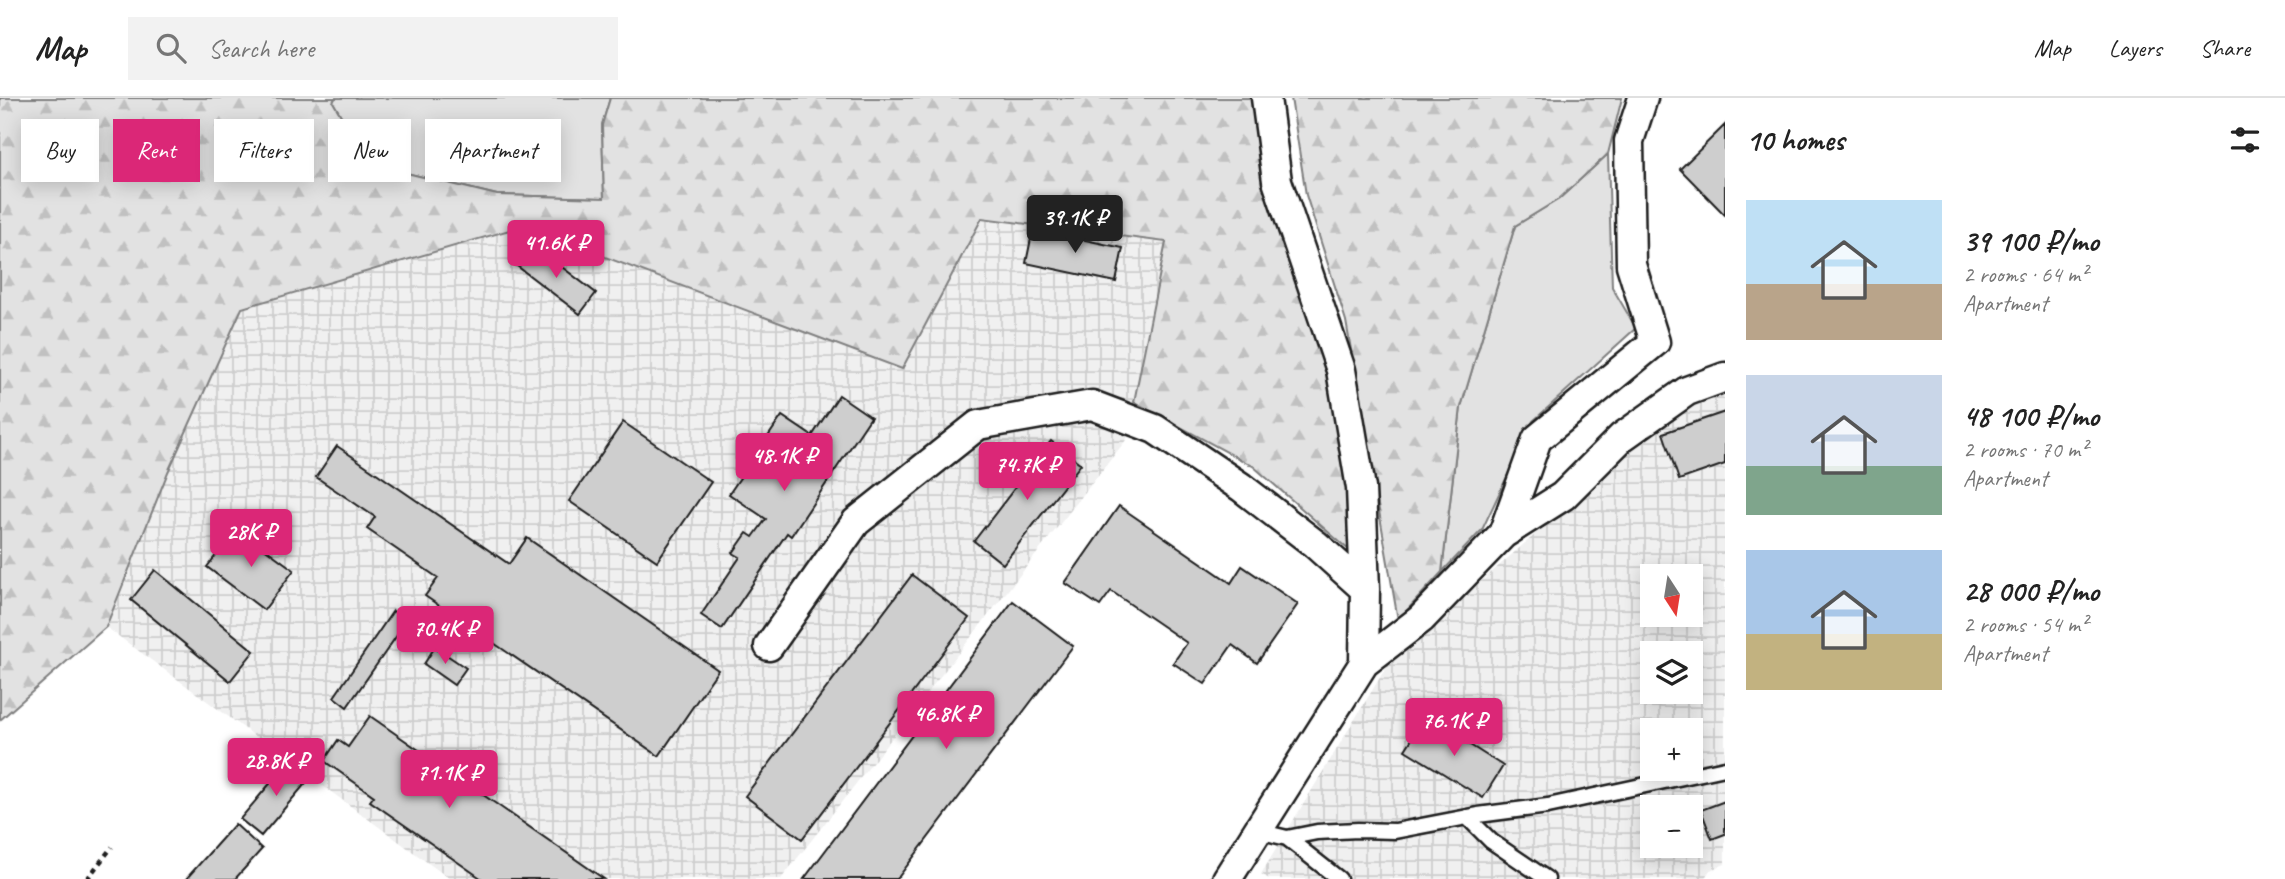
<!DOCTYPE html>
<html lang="en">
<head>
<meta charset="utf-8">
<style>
	body { margin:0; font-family:Caveat,sans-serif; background:#f2f2f2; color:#222; height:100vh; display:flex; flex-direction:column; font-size:26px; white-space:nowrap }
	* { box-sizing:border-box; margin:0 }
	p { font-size:23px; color:#767676 }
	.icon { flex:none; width:38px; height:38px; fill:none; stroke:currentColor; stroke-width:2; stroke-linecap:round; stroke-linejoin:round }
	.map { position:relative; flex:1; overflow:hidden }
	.side { display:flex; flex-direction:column; background:#fff; width:560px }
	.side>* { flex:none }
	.banner { position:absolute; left:21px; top:21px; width:665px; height:63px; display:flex; gap:14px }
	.needle { width:46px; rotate:168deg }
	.controls { position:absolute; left:1640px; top:466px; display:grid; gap:14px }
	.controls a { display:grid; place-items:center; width:63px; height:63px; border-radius:0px; background:#fff; box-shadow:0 4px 18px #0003; font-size:35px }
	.price { position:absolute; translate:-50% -60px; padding:0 16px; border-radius:7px; background:#db2777; color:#fff; font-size:23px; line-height:46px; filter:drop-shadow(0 2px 4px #0008) }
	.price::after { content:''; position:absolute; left:50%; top:42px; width:21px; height:16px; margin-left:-10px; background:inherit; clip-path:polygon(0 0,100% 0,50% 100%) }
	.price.on { background:#222; color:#fff }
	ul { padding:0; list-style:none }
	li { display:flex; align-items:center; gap:21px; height:175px; padding:0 21px }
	li span { display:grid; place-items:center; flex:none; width:196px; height:140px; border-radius:0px; color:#555 }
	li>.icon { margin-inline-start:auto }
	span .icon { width:84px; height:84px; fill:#fffc; stroke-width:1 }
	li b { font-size:30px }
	h2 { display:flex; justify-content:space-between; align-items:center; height:84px; padding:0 21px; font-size:30px }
	.pill { padding:0 24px; border-radius:0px; background:#fff; box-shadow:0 4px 18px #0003; font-size:24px; line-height:63px }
	.pill.on { background:#db2777; color:#fff }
	header { display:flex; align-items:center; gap:42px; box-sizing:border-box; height:98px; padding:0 35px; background:#fff; border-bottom:2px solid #e0e0e0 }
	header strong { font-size:33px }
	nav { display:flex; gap:38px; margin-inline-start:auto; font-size:24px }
	.search { width:490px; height:63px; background:#f2f2f2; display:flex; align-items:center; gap:18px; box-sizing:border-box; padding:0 24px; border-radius:0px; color:#767676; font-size:26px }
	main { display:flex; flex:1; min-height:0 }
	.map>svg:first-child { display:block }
</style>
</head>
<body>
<header>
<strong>Map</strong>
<div class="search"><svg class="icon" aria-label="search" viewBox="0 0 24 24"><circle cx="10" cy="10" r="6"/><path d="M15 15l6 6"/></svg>Search here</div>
<nav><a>Map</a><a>Layers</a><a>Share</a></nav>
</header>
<main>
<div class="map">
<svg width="1725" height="781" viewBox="0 0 1725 781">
	<defs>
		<pattern id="industrial-grid" width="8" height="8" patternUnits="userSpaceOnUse" patternTransform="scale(1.75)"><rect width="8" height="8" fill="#f0f0f0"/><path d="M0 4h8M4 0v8" fill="none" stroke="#cdcdcd"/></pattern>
		<pattern id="forest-firs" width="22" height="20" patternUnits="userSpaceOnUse" patternTransform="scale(1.75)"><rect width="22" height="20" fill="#e2e2e2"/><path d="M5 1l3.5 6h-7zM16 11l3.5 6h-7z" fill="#c1c1c1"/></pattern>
	</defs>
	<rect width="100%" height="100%" fill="#fff"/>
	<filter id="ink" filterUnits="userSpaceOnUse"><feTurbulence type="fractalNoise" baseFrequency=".0143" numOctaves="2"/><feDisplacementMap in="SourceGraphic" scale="14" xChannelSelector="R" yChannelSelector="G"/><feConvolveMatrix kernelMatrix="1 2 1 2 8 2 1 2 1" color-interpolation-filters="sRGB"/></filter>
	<g filter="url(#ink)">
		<!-- industrial -->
		<path fill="url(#industrial-grid)" fill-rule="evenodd" d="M982,120L1166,144L1126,342L781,781H450L106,529L168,374L242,210L523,128L902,271Z
			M1725,293V766L1710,772L1704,781H1269L1261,776L1390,563L1673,316ZM1652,478H1690V516H1652ZM1652,555H1690V593H1652ZM1652,632H1690V670H1652ZM1652,709H1690V747H1652Z"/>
		<!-- green -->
		<path fill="#e2e2e2" stroke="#7f7f7f" stroke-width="2" d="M335,0H610L602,27L604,100L497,97L369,66L333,4Z
			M1608,56L1612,189L1636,230L1533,323L1482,432L1442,474L1461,309L1515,128L1559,101Z"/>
		<!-- forest -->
		<path fill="url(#forest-firs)" stroke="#7f7f7f" stroke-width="2" d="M0,0H335L333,4L369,66L497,97L604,100L602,27L610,0H1253L1322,254L1349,388L1350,453L1253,368L1134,304L1166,144L982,120L902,271L523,128L242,210L168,374L106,529L0,622Z
			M1291,0H1622L1608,56L1559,101L1515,128L1461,309L1442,474L1398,522L1346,223L1306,97Z"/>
		<!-- building -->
		<path fill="#cecece" stroke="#1c1c1c" stroke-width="2" d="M1725,27V117L1680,71Z
			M1033,131L1123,150L1116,184L1026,165Z
			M533,147L596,195L580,216L517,168Z
			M839,297L871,319L791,438L787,435L722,531L701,517L740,459L733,455L747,435L753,439L766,421L729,396L782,318L812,338Z
			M1725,314V366L1679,382L1663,335Z
			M623,324L711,384L657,463L569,403Z
			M1051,343L1081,366L1003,466L974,443Z
			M337,348L509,466L527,440L718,572L659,658L425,498L438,480L367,431L375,419L316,379Z
			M1119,408L1231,485L1242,468L1298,506L1257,565L1232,547L1205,586L1173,565L1187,545L1111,493L1100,508L1065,485Z
			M237,430L294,472L264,512L207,469Z
			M155,472L254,553L230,583L131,502Z
			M912,477L969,520L802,741L745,698Z
			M1013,503L1073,548L897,781H804Z
			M393,513L407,523L347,609L334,599Z
			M435,549L466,570L454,587L424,566Z
			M370,618L604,781H482L370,703L374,698L324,663L338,642L348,649Z
			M1426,619L1503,668L1483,700L1405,652Z
			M290,662L311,679L261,738L240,721Z
			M1725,703V736L1712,741L1701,712Z
			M235,726L262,751L235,781H186Z"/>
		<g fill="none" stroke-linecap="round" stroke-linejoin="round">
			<defs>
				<path id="lane" d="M1467,719L1491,743L1547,781
					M1258,733L1287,740L1317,734L1358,732L1395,733L1478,717L1548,708L1725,670
					M1287,740L1339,781"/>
				<path id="street" d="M1266,0L1277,83L1341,272L1361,390L1365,491L1364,565
					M1503,436L1537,341L1655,244L1631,167L1629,43L1643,0
					M769,548L856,424L978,327L1092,307L1155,331L1241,389L1315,446L1365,491
					M1227,781L1364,565L1421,521L1503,436L1563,398L1622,339L1687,293L1725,279"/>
			</defs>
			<!-- lane casing -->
			<use href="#lane" stroke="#1c1c1c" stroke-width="19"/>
			<!-- street casing -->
			<use href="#street" stroke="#1c1c1c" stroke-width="33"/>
			<!-- path -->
			<path stroke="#1c1c1c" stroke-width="4.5" stroke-dasharray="5 5" stroke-linecap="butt" d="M87,781L112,749"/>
			<!-- lane -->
			<use href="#lane" stroke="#fff" stroke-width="14"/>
			<!-- street -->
			<use href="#street" stroke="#fff" stroke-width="28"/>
		</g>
	</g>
</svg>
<div class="controls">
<a><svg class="needle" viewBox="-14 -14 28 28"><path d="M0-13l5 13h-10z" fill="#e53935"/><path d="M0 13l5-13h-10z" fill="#767676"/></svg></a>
<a><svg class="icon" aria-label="layers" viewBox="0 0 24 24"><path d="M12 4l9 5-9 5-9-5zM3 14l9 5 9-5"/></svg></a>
<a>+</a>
<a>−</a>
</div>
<b class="price on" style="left:1075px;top:157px">39.1K ₽</b>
<b class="price" style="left:556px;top:182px">41.6K ₽</b>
<b class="price" style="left:784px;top:395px">48.1K ₽</b>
<b class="price" style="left:1027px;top:404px">74.7K ₽</b>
<b class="price" style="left:251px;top:471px">28K ₽</b>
<b class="price" style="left:445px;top:568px">70.4K ₽</b>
<b class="price" style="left:946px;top:653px">46.8K ₽</b>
<b class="price" style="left:1454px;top:660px">76.1K ₽</b>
<b class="price" style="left:276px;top:700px">28.8K ₽</b>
<b class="price" style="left:449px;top:712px">71.1K ₽</b>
<div class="banner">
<a class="pill">Buy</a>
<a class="pill on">Rent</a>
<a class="pill">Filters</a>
<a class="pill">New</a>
<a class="pill">Apartment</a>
</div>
</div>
<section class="side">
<h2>10 homes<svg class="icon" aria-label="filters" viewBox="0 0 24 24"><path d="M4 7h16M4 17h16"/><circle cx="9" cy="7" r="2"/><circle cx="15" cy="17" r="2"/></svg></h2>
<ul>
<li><span style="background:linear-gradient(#bfe0f5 60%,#b9a48a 0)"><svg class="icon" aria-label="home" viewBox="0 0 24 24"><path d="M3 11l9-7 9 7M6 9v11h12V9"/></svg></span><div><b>39 100 ₽/mo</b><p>2 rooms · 64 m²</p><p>Apartment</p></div></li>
<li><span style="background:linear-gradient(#c9d6e8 65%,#7fa58c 0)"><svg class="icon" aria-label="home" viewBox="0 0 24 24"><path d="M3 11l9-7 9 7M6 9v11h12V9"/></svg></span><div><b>48 100 ₽/mo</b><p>2 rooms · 70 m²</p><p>Apartment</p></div></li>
<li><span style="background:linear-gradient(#a9c7e8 60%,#c2b280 0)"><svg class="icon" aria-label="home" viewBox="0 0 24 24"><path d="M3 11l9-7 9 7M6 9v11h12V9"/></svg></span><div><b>28 000 ₽/mo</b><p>2 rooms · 54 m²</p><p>Apartment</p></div></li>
</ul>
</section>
</main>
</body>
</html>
